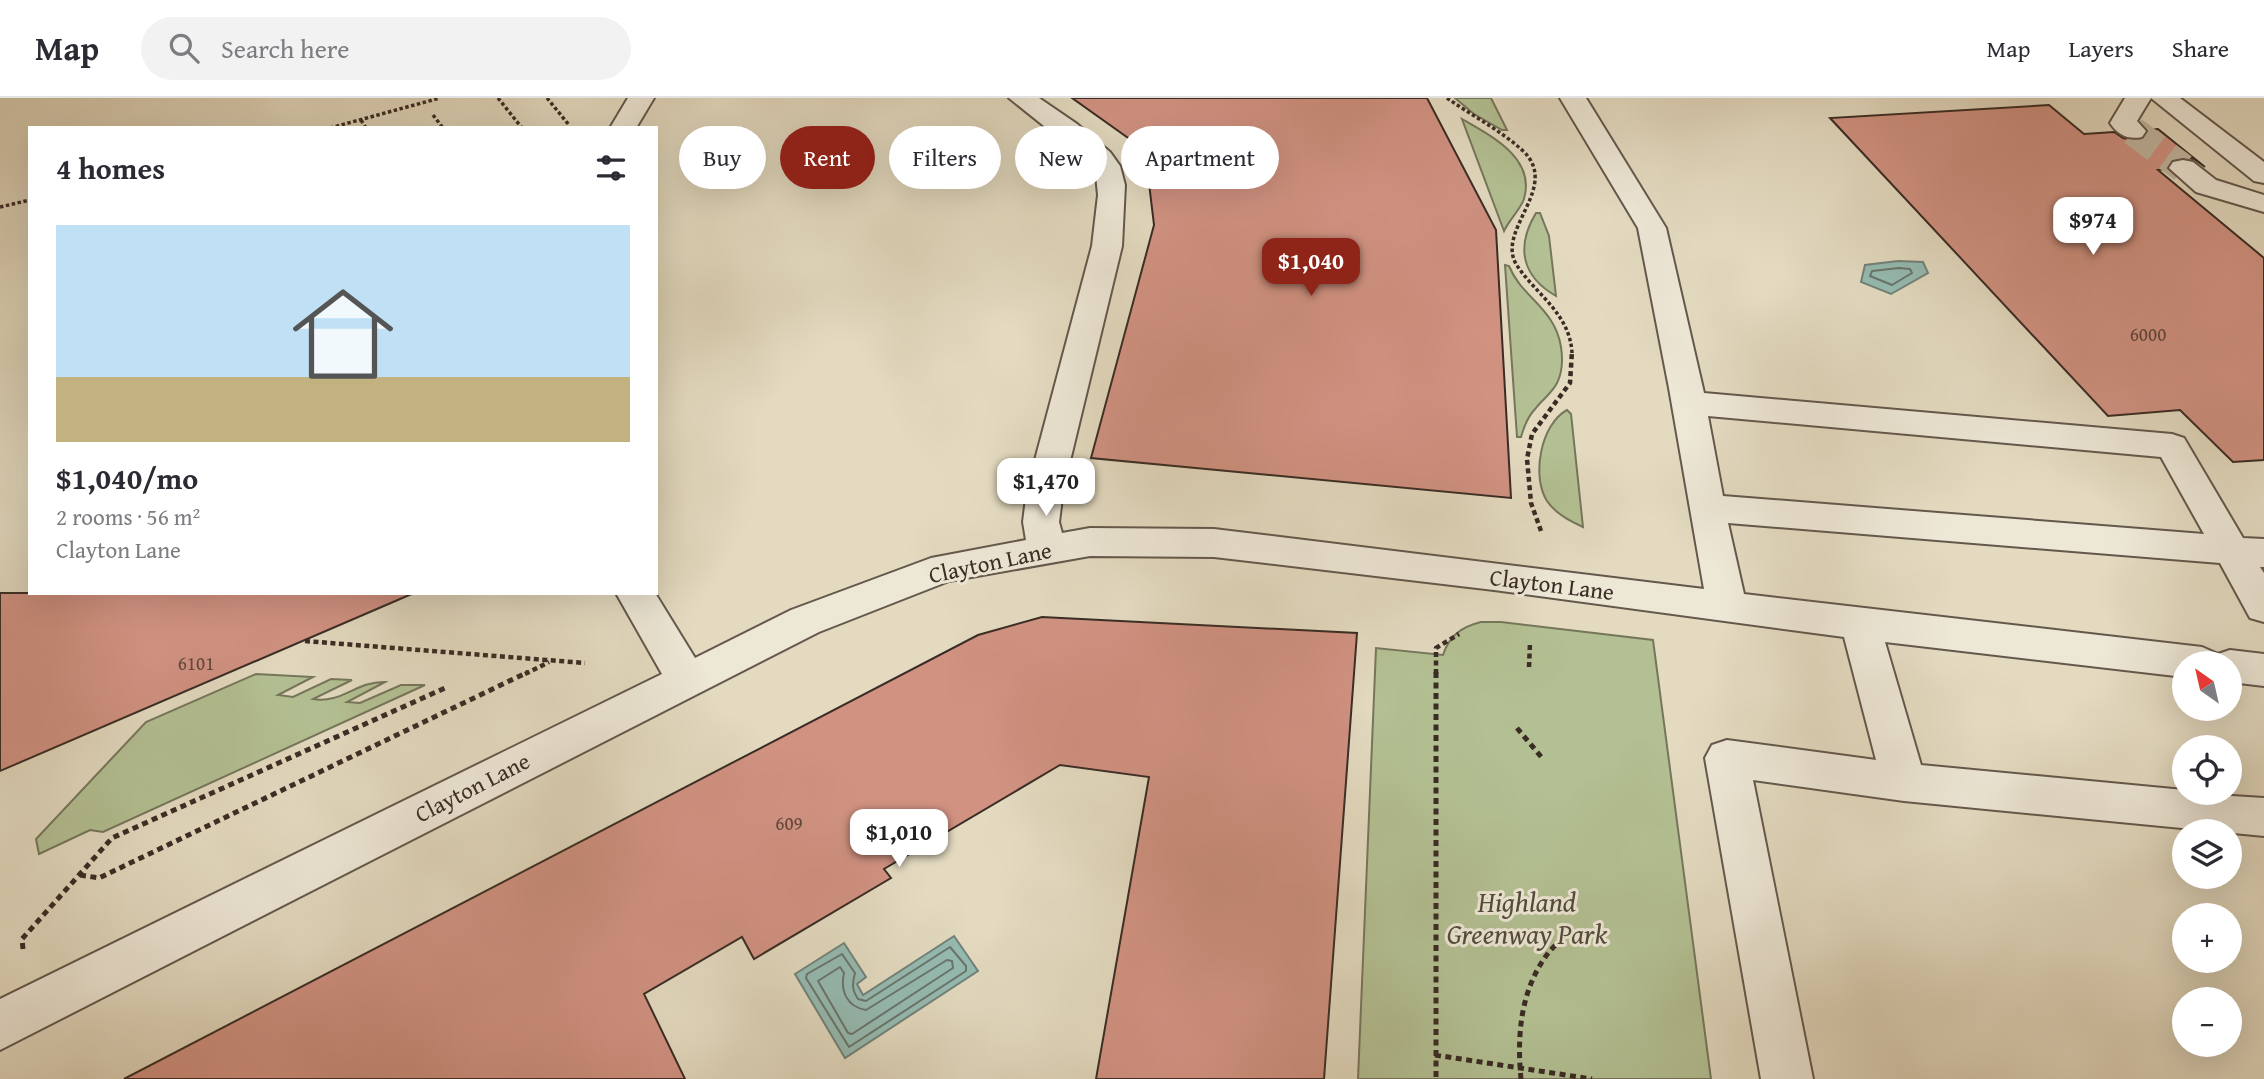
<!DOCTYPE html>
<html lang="en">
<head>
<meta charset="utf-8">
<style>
	body { margin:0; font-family:"Gentium Book Plus",serif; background:#f2f2f3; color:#2b2b33; height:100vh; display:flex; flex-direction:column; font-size:26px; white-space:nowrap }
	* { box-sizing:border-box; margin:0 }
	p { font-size:23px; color:#7c7c81 }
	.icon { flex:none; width:38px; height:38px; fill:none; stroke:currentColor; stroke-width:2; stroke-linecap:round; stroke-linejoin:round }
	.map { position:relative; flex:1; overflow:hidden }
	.side { position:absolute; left:28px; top:28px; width:630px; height:469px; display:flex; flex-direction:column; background:#fff; border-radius:0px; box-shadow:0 7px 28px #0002 }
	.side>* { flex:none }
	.hud { position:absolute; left:679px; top:28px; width:665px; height:63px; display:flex; gap:14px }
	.needle { width:46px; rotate:326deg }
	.buttons { position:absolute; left:2172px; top:553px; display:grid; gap:14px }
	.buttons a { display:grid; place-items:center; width:70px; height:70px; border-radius:50%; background:#fff; box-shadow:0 7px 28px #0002; font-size:35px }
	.price { position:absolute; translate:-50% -60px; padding:0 16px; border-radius:14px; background:#fff; color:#222; font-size:23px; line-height:46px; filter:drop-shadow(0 2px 4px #0008) }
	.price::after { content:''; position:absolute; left:50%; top:42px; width:21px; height:16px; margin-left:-10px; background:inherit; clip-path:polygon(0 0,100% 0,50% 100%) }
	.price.active { background:#8f2418; color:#fff }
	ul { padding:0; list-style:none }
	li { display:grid; align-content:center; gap:14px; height:371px; padding:0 28px }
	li+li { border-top:2px solid #e1e1e2 }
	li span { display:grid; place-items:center; height:217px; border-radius:0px; color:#555 }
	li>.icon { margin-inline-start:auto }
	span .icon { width:126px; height:126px; fill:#fffc; stroke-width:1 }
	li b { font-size:30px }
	h2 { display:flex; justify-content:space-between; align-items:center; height:84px; padding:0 28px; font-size:30px }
	.chip { padding:0 24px; border-radius:32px; background:#fff; box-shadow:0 7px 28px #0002; font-size:24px; line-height:63px }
	.chip.active { background:#8f2418; color:#fff }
	header { display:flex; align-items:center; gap:42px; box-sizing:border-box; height:98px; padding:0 35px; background:#fff; border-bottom:2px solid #e1e1e2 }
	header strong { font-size:33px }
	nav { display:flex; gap:38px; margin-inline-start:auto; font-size:24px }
	.search { width:490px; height:63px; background:#f2f2f3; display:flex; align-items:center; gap:18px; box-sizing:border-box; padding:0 24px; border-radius:38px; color:#7c7c81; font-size:26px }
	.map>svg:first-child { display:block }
</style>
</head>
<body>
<header>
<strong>Map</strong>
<div class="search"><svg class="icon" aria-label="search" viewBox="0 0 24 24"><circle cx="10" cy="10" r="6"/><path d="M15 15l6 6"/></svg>Search here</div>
<nav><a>Map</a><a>Layers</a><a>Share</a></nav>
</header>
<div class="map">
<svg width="2264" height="981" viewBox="0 0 2264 981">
	<rect width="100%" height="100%" fill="#e3dac0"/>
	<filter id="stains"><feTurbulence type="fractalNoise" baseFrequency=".00286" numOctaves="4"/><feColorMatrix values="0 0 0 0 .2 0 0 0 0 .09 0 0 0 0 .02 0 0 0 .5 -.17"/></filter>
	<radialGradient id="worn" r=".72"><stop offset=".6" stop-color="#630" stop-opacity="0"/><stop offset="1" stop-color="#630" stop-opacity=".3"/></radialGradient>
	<!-- green -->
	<path fill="#b3c093" stroke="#76765c" stroke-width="2" d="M1455,0H1491L1507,32H1502L1474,16Z
		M1462,21C1491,38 1536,60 1524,101C1520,112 1509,122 1504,133Z
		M1536,115H1540L1549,138L1556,198C1521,178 1516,148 1536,115Z
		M1505,167L1509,168C1522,200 1555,210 1561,249C1563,262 1563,273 1557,285C1552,295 1542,302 1536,310C1528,318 1524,328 1521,339H1517Z
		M1567,312L1571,316L1583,429C1570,423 1556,416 1547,403C1531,378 1541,326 1567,312Z
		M1481,524H1501L1653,542L1711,981H1358L1376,550L1443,557C1449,538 1461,529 1481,524Z
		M256,576L313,579L278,597L293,599L331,581L352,582L313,601C341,606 357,583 385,584L347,604L360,605L401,587H425L103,734L90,732L39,756L36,741L146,624Z"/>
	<!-- water -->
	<path fill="#95bbb2" stroke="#71827a" stroke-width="2" d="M1898,163L1923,164L1928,175L1891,196L1861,184L1865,167Z
		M954,838L978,873L845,960L795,876L844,845L866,879L857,886L863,897Z"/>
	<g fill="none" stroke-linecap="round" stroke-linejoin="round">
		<!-- shore -->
		<path stroke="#68746c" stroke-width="2" d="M1899,170L1910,171L1912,175L1892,187L1870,178L1872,173Z
			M950,849L966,868V873L849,949L806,880L807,876L842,856L855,875C852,886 852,892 858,901L866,903Z
			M947,862L952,863L953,870L852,936L848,935L818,883L840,869L844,875C840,893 847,909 866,912Z"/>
	</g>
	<!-- building -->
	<path fill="#d19282" stroke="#3a2c25" stroke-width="2" d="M1072,0H1427L1496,132L1511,400L1091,360L1154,127L1145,52Z
		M2049,7L2084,36L2114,34L2123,40L2137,42L2144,40L2148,32L2158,31L2205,69L2194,61L2182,59L2171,63L2167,71L2158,72L2264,160V362L2233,364L2180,312L2108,318L1830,20Z
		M0,495H414L0,673Z
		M1042,519L1357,535L1324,981H1096L1149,679L1060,667L884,771L891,780L754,861L742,839L644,896L685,981H124L978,537Z"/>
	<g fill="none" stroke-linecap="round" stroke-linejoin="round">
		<!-- minor-tunnel -->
		<path stroke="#c1b7a1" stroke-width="29" stroke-dasharray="29 14" stroke-linecap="butt" d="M2133,33L2183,70"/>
		<defs>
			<path id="minor" d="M628,0H654L636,30H610Z
				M1009,0H1039L1077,26L1110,54L1120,68L1125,87L1122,148L1063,392L1059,424L1062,435L1090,430L1214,431L1704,491L1669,290L1638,130L1560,0H1586L1666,130L1704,295L2172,336L2184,340L2243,440L2264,441V469H2260L2264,475V524L2250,520L2220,465L1728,425L1744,496L2202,549L2218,556L2230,552L2264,556V588L2230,584V565H2184V579L1885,544L1921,667L2184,692V695L2264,700V738L1904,703L1753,682L1813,981H1761L1705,660L1712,647L1727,642L1876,662L1844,539L1494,492L1214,459L1090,458L949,483L819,534L0,952V901L662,576L616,495H655L695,560L791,512L931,460L1026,442L1023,424L1027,392L1092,148L1098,97L1096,77L1090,65ZM1708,318L2161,359L2204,436L1723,398Z
				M2125,0H2151L2137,23L2146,33L2142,39C2128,42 2118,37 2110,25Z
				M2151,0H2180L2264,64V85L2254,83Z
				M2183,62L2193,64L2216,82L2264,97V114L2196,94L2169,70L2173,64Z"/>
		</defs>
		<!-- minor casing -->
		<use href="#minor" stroke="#64584c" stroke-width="4"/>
		<!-- path-far2 -->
		<path stroke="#3a2c25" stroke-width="3.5" stroke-dasharray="3.5 2.5" stroke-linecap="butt" d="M498,0L522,30
			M547,0L569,27
			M1447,0C1471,17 1500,32 1522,52C1562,88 1496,131 1516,166C1535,196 1570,215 1572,255
			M433,17L443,30
			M361,22L366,30
			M330,30L440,0
			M0,109L30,102"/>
		<!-- path-far1 -->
		<path stroke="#3a2c25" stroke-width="4.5" stroke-dasharray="5 3.5" stroke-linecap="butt" d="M1541,433L1531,405L1527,361L1532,336L1570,285L1572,253
			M305,543L585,565
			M1529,569L1530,545
			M525,576L549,564
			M1436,576V550L1459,536"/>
		<!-- path -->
		<path stroke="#3a2c25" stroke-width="5" stroke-dasharray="6 4.5" stroke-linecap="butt" d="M1436,574V981
			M1517,630L1543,661
			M80,777L99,780L528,574
			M23,851L22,841L112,740L445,590
			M1435,957L1592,981
			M1521,981C1517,940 1520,896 1544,861C1551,850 1561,842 1570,833"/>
		<!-- minor -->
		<use href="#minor" fill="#ede7d6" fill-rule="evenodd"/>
	</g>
	<g text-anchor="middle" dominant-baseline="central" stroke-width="6" stroke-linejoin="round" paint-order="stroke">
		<!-- number labels -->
		<g font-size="19" fill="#60463c">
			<text x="2148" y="236">6000</text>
			<text x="196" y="565">6101</text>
			<text x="789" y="725">609</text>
		</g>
		<!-- street labels -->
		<g font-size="23" fill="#3a2c25" stroke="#ede7d6">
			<text transform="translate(990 464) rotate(-12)">Clayton Lane</text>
			<text transform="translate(1552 486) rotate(7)">Clayton Lane</text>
			<text transform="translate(472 689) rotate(-27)">Clayton Lane</text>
		</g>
		<!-- near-park labels -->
		<g font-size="28" font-style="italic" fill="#524a3b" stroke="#ede7d6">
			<text x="1527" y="803">Highland<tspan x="1527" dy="32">Greenway Park</tspan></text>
		</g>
	</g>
	<rect width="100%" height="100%" filter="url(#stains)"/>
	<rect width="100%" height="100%" fill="url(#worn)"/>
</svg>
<div class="buttons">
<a><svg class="needle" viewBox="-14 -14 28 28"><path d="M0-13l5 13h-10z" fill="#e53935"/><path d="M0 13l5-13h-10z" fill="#7c7c81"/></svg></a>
<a><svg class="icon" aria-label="locate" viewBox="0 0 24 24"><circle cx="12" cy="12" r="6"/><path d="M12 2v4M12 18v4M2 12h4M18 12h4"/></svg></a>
<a><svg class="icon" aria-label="layers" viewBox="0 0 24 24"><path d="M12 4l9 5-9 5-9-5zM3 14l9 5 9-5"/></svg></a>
<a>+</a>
<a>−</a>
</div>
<b class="price" style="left:2093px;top:159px">$974</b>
<b class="price active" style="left:1311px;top:200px">$1,040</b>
<b class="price" style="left:1046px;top:420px">$1,470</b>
<b class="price" style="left:899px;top:771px">$1,010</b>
<div class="hud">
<a class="chip">Buy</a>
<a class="chip active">Rent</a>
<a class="chip">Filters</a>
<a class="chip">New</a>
<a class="chip">Apartment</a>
</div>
<section class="side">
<h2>4 homes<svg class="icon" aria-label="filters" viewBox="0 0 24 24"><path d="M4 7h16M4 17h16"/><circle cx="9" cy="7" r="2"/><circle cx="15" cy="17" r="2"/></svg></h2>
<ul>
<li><span style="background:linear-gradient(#bfe0f5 70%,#c2b280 0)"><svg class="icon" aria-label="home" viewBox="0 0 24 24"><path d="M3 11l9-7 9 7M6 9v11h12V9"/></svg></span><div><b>$1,040/mo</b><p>2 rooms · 56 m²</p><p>Clayton Lane</p></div></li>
</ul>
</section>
</div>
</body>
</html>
